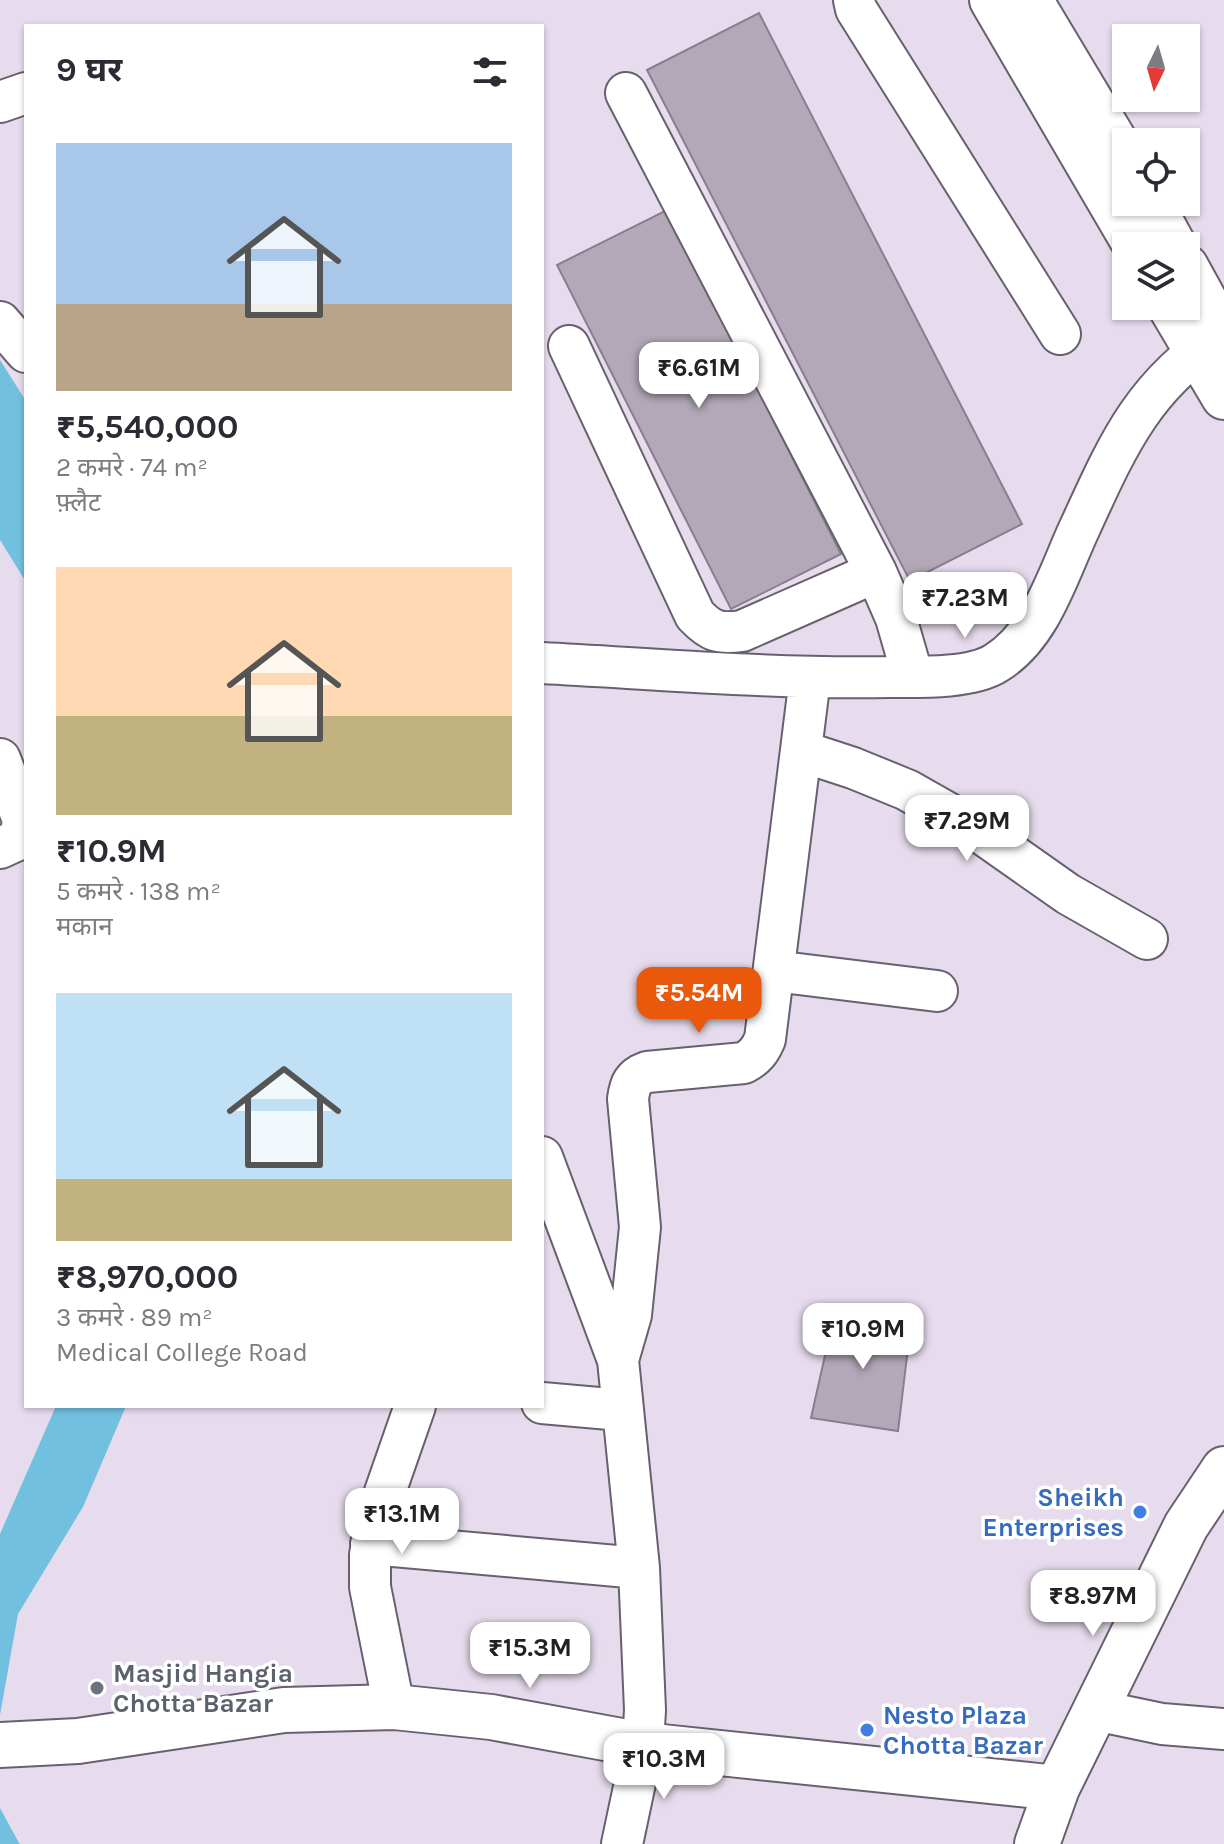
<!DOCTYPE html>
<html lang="hi">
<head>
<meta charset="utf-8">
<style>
	body { margin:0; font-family:Karla,"Noto Sans Devanagari",sans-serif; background:#f7f7f7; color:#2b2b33; height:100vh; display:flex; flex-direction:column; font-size:30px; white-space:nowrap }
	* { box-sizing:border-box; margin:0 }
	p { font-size:26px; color:#7c7c81 }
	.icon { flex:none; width:44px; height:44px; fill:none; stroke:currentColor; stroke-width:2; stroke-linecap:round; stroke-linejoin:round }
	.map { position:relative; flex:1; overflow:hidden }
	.details { position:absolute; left:24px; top:24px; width:520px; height:1384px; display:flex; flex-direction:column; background:#fff; border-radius:0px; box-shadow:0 2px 6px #0004 }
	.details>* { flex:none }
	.needle { width:52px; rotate:185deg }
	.buttons { position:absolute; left:1112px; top:24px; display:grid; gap:16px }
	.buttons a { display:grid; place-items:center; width:88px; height:88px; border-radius:0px; background:#fff; box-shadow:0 2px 6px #0004; font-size:40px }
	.price { position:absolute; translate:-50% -68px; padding:0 18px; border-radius:16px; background:#fff; color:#222; font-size:26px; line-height:52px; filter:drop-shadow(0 2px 4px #0008) }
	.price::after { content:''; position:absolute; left:50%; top:48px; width:24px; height:18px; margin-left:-12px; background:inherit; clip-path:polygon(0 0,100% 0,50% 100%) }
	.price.on { background:#ea580c; color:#fff }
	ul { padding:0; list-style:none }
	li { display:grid; align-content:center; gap:16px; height:424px; padding:0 32px }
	li span { display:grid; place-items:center; height:248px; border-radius:0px; color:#555 }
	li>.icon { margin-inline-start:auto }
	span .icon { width:144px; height:144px; fill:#fffc; stroke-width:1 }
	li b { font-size:34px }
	h2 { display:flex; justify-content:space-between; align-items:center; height:96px; padding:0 32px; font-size:34px }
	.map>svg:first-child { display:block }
</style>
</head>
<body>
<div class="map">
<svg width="1224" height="1844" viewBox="0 0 1224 1844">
	<rect width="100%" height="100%" fill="#e7dced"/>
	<!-- water -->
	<path fill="#72c0df" d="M0,360L26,401V582L0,540Z
		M56,1406H126L83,1507L18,1614L0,1715V1534Z
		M0,1808L19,1843L20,1844H0Z"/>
	<!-- building -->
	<path fill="#b2a8b8" stroke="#887e8e" stroke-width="2" d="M759,13L1022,524L910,581L647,70Z
		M667,210L841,554L731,609L557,265Z
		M836,1306L911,1323L898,1431L811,1418Z"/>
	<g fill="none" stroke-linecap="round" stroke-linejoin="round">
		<defs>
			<path id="minor" d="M854,0L856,9L1060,334
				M626,93L876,572L896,618L913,677
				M0,102L26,93
				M0,322L26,352
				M569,346L695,615C711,632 719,634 742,631L876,572
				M542,663C657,669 773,679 888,677C917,677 971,679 996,663C1042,635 1059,571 1081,525C1118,444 1144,384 1223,334
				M801,751L853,768L907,790L974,828L1068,894L1147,939
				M0,759L23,820L20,839L0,848
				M774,971L937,991
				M542,1157L618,1360L639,1568L645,1710L643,1745L622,1844
				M618,1360L631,1315L640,1227L628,1099C630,1084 633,1077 647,1072L744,1063C755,1057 760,1051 765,1039L810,678
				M542,1403L621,1410
				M371,1544L639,1568
				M394,1707L370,1587V1555L376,1518L415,1406
				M1095,1710L1162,1724L1224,1729"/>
			<path id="major" d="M992,0L1136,246
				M1030,0L1126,160
				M1150,202L1174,246
				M1186,267L1224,336
				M1170,306L1224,397
				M0,1745L78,1741L284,1710L394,1707L491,1717L643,1745L1057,1788
				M1037,1844L1057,1788L1186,1526L1224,1469"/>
		</defs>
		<!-- minor casing -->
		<use href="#minor" stroke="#69606f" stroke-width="44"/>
		<!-- major casing -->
		<use href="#major" stroke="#69606f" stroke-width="48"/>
		<!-- minor -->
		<use href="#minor" stroke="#fff" stroke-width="40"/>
		<!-- major -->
		<use href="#major" stroke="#fff" stroke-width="44"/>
	</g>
	<!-- markers -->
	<g fill="#3f7fe0" stroke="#fff" stroke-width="3">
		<circle cx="1140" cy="1512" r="8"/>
		<circle cx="867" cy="1730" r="8"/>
	</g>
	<circle fill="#6b7280" stroke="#fff" stroke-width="3" cx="97" cy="1688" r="8"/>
	<g text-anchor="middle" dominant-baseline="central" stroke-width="7" stroke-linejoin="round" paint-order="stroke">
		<!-- shop labels -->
		<g font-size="26" font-weight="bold" fill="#366cbe" stroke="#fff" text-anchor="end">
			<text x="1124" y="1497">Sheikh<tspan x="1124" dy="30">Enterprises</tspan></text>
			<text x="883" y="1715" text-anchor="start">Nesto Plaza<tspan x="883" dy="30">Chotta Bazar</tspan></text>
		</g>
		<!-- worship labels -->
		<g font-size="26" font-weight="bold" fill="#5b616d" stroke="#fff" text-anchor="start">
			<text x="113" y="1673">Masjid Hangia<tspan x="113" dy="30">Chotta Bazar</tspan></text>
		</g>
	</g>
</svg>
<div class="buttons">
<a><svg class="needle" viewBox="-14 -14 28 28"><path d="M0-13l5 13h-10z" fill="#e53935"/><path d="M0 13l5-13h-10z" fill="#7c7c81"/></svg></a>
<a><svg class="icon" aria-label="locate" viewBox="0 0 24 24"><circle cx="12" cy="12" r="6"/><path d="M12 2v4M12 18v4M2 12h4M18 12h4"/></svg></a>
<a><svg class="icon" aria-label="layers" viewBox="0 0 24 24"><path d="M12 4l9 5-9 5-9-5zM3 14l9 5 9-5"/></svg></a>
</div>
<b class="price" style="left:699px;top:410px">₹6.61M</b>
<b class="price" style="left:965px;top:640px">₹7.23M</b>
<b class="price" style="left:967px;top:863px">₹7.29M</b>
<b class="price on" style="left:699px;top:1035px">₹5.54M</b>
<b class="price" style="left:863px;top:1371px">₹10.9M</b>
<b class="price" style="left:402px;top:1556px">₹13.1M</b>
<b class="price" style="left:1093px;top:1638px">₹8.97M</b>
<b class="price" style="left:530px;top:1690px">₹15.3M</b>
<b class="price" style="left:664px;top:1801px">₹10.3M</b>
<section class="details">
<h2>9 घर<svg class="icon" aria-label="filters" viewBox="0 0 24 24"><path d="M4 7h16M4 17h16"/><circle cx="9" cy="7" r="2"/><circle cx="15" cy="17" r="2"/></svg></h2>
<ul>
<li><span style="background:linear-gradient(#a9c7e8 65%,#b9a48a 0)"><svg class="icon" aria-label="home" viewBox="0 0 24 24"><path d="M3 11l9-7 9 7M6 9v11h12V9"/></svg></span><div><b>₹5,540,000</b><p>2 कमरे · 74 m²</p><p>फ़्लैट</p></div></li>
<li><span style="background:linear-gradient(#ffd9b3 60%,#c2b280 0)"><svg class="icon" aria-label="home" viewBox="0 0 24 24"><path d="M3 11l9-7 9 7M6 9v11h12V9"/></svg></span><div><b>₹10.9M</b><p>5 कमरे · 138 m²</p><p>मकान</p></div></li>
<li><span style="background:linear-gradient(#bfe0f5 75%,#c2b280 0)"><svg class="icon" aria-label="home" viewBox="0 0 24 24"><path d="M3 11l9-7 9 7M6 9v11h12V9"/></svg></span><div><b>₹8,970,000</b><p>3 कमरे · 89 m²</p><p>Medical College Road</p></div></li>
</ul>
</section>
</div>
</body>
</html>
